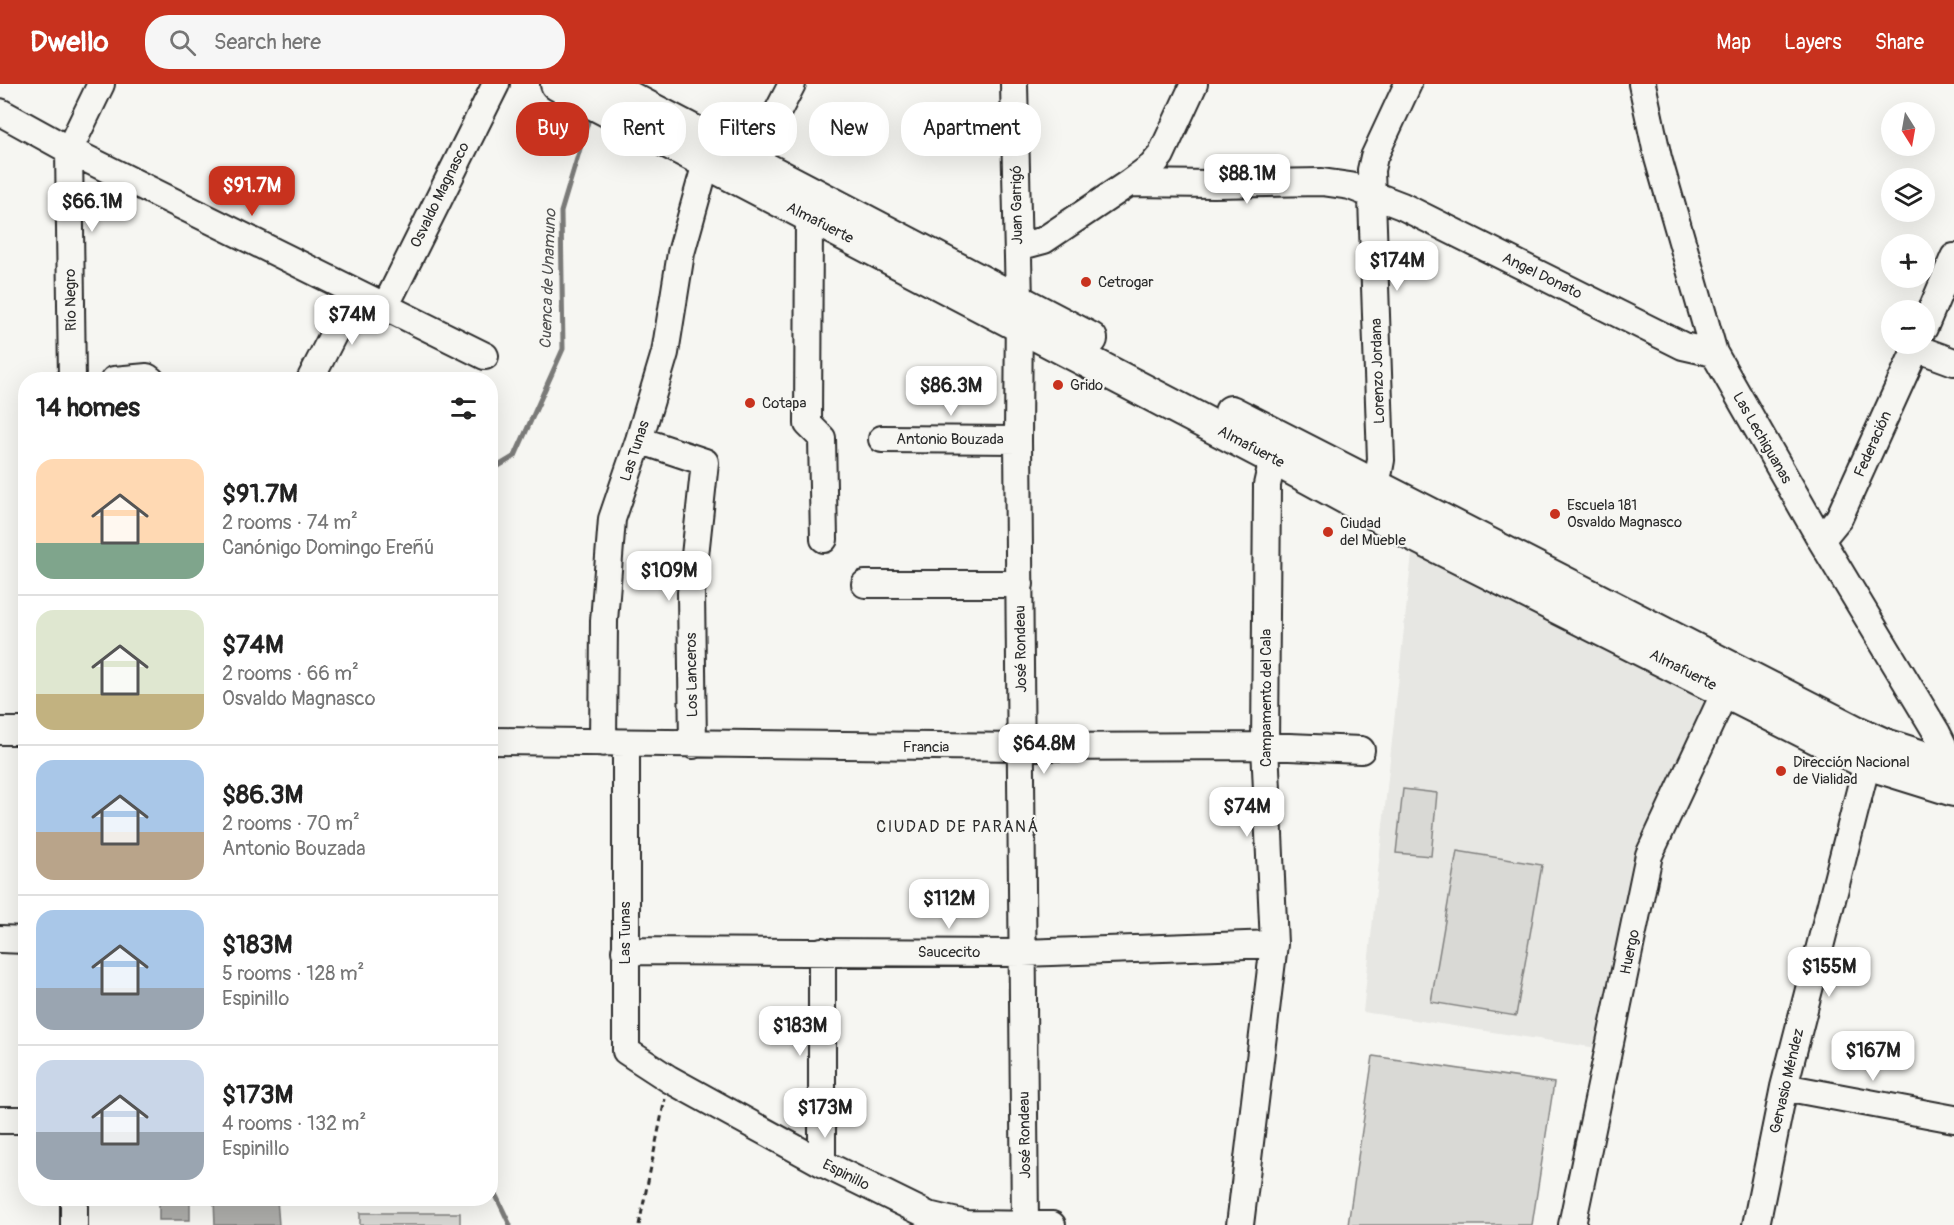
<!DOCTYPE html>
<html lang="en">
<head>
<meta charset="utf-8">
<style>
	body { margin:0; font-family:Pangolin,sans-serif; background:#f6f6f6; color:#222; height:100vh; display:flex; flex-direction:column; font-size:22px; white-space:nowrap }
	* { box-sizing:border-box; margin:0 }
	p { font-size:20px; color:#767676 }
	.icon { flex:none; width:33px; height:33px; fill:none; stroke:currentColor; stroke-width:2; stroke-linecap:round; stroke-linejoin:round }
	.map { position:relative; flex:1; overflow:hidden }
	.drawer { position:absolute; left:18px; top:288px; width:480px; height:834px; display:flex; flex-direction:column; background:#fff; border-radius:24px; box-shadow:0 6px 24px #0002 }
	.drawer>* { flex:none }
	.hud { position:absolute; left:516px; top:18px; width:570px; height:54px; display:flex; gap:12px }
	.needle { width:39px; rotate:169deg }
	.buttons { position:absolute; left:1881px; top:18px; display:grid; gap:12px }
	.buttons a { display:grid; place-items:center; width:54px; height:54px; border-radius:50%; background:#fff; box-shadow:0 6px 24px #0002; font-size:30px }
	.price { position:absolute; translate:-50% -51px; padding:0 14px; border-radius:12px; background:#fff; color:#222; font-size:20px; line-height:39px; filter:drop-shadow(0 2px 3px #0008) }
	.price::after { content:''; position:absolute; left:50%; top:36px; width:18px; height:14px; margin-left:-9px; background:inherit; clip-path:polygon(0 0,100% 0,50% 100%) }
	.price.on { background:#c8321e; color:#fff }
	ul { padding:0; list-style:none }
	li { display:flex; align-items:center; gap:18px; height:150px; padding:0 18px }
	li+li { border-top:2px solid #e0e0e0 }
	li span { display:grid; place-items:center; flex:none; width:168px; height:120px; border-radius:18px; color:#555 }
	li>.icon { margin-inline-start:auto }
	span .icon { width:72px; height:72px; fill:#fffc; stroke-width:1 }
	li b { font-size:26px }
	h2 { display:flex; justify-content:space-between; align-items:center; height:72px; padding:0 18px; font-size:26px }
	.pill { padding:0 21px; border-radius:24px; background:#fff; box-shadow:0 6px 24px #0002; font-size:21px; line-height:54px }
	.pill.on { background:#c8321e; color:#fff }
	header { display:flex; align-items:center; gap:36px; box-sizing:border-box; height:84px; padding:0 30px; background:#c8321e; color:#fff }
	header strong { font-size:28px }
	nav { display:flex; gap:33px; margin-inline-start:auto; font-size:21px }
	.search { width:420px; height:54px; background:#f6f6f6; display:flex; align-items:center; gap:15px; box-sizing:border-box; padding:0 21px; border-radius:24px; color:#767676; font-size:22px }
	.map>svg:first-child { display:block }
</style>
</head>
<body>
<header>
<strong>Dwello</strong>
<div class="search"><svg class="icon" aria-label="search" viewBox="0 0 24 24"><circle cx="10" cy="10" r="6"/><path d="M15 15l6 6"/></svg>Search here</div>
<nav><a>Map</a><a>Layers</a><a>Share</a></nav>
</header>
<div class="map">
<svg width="1954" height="1141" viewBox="0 0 1954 1141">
	<rect width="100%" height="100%" fill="#f6f6f2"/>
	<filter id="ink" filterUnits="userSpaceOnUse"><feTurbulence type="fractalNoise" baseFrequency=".0167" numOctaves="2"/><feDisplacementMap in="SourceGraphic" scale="12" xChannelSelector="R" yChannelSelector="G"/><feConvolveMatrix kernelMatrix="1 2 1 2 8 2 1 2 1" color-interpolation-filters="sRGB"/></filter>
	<g filter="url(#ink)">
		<!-- built -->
		<path fill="#e7e7e3" d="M1414,451L1725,608L1649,771L1610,966L1363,928Z"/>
		<!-- green -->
		<path fill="#d9d9d5" stroke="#828280" stroke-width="1.5" d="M1403,705L1437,709L1431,772L1396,769Z
			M1457,767L1542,781L1516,932L1431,918Z
			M1373,972L1554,999L1532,1141H1348Z
			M360,1129H460V1141H360Z"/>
		<!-- water -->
		<path fill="#aeaeab" stroke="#7a7a78" stroke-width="1.5" d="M214,1115H277L279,1141H215Z
			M159,1116H190V1136H159Z"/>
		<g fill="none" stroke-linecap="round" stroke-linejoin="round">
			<!-- stream -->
			<path stroke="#7a7a78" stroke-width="5" d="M490,387L515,372L563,265L561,128L591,28
				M490,1099L510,1141"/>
			<defs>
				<path id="minor" d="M1014,0L1019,217L1018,356L1025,1141
					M1642,0L1658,74L1714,269L1821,456L1937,649L1943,661L1947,681
					M0,28L69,66L485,272
					M752,78L792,0
					M1129,99L1214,100L1322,98L1350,102L1402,122L1683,262L1714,269
					M809,133L808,340L822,354L824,455
					M1018,163L1044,156L1129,99L1152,82L1161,71L1194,0
					M385,223L496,0
					M1924,244L1954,173
					M1916,264L1954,278
					M72,296L69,66L101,0
					M114,296L147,293L151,296
					M310,296L355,208
					M882,355L1018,356
					M639,356L705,378L691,509L693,661
					M1372,400L1379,387L1381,376L1371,86L1374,73L1408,0
					M1821,456L1839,434L1918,260
					M865,500H1020
					M0,647H26
					M490,657L1023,663L1265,662L1361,666
					M603,659L604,537L612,435L639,356L665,269L681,169L706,79
					M626,659V967L669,995L822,1079L928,1131L966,1140L1052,1141
					M0,855L26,856
					M625,867L1023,869L1274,860
					M822,867V1079
					M1784,1003L1954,1035
					M0,1036H26
					M74,1114V1141
					M1240,1141L1274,860L1265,662L1267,401L1273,374
					M1572,1141L1649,771L1725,608
					M1756,1141L1784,1003L1867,679"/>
				<path id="major" d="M557,0L1273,374L1414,451L1867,679L1954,706
					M603,0L1091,255
					M1231,328L1856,648L1885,661L1954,683"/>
			</defs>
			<!-- minor casing -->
			<use href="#minor" stroke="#2b2b2b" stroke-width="30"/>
			<!-- major casing -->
			<use href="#major" stroke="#2b2b2b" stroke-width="36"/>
			<!-- path -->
			<path stroke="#2b2b2b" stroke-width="3" stroke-dasharray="6 4.5" stroke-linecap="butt" d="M639,1141L665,1015"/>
			<!-- minor -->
			<use href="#minor" stroke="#f6f6f2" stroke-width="26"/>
			<!-- major -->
			<use href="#major" stroke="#f6f6f2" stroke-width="32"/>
		</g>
	</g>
	<!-- markers -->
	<g fill="#c8321e" stroke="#f6f6f2" stroke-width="2">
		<circle cx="1086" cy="198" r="6"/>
		<circle cx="1058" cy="301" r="6"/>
		<circle cx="750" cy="319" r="6"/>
		<circle cx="1555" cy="430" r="6"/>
		<circle cx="1328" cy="448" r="6"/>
		<circle cx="1781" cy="687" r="6"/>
	</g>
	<g text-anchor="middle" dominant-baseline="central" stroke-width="4.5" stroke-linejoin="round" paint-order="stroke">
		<!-- street labels -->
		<g font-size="15" fill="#2b2b2b" stroke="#f6f6f2">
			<text transform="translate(440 111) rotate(-64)">Osvaldo Magnasco</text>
			<text transform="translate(1017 121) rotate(-91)">Juan Garrigó</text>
			<text transform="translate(820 139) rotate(27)">Almafuerte</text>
			<text transform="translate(1542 192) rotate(26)">Angel Donato</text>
			<text transform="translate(71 216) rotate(-91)">Río Negro</text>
			<text transform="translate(1378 287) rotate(-92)">Lorenzo Jordana</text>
			<text transform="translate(1762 354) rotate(60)">Las Lechiguanas</text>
			<text x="950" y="355">Antonio Bouzada</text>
			<text transform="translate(1873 360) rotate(-66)">Federación</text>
			<text transform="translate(1251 363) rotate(28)">Almafuerte</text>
			<text transform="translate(635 367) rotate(-72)">Las Tunas</text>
			<text transform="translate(1021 565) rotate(-91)">José Rondeau</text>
			<text transform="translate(1683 586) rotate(27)">Almafuerte</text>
			<text transform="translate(692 591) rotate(-91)">Los Lanceros</text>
			<text transform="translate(1266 614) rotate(-90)">Campamento del Cala</text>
			<text x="926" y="663">Francia</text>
			<text transform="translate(625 849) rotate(-90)">Las Tunas</text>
			<text x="949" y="868">Saucecito</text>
			<text transform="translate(1630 868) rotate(-78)">Huergo</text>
			<text transform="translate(1787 997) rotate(-77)">Gervasio Méndez</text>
			<text transform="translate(1025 1051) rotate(-91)">José Rondeau</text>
			<text transform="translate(846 1091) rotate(27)">Espinillo</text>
		</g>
		<!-- poi labels -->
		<g font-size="15" fill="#2b2b2b" stroke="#f6f6f2" text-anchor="start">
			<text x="1098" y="198">Cetrogar</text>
			<text x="1070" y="301">Grido</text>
			<text x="762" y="319">Cotapa</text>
			<text x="1567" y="421">Escuela 181<tspan x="1567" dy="17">Osvaldo Magnasco</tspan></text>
			<text x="1340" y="439">Ciudad<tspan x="1340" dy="17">del Mueble</tspan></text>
			<text x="1793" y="678">Dirección Nacional<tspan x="1793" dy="17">de Vialidad</tspan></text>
		</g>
		<!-- water labels -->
		<g font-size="16" font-style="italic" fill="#525251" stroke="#f6f6f2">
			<text transform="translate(548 195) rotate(-88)">Cuenca de Unamuno</text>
		</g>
		<!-- neighbourhood labels -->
		<g font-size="16" letter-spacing="1.5" fill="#2b2b2b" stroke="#f6f6f2">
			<text x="958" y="743">CIUDAD DE PARANÁ</text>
		</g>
	</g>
</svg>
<div class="buttons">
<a><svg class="needle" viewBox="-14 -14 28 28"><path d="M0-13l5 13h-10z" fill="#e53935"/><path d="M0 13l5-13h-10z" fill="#767676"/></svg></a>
<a><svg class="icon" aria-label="layers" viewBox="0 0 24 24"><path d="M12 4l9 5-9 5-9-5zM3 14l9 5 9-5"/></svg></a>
<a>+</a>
<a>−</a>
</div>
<b class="price" style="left:1247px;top:121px">$88.1M</b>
<b class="price on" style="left:252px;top:133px">$91.7M</b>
<b class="price" style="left:92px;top:149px">$66.1M</b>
<b class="price" style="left:1397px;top:208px">$174M</b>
<b class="price" style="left:352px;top:262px">$74M</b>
<b class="price" style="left:951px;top:333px">$86.3M</b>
<b class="price" style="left:669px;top:518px">$109M</b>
<b class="price" style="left:1044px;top:691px">$64.8M</b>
<b class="price" style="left:1247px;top:754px">$74M</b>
<b class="price" style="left:949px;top:846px">$112M</b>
<b class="price" style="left:1829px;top:914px">$155M</b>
<b class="price" style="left:800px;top:973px">$183M</b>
<b class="price" style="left:1873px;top:998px">$167M</b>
<b class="price" style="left:825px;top:1055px">$173M</b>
<div class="hud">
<a class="pill on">Buy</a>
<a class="pill">Rent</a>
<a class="pill">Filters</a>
<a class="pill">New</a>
<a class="pill">Apartment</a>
</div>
<section class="drawer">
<h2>14 homes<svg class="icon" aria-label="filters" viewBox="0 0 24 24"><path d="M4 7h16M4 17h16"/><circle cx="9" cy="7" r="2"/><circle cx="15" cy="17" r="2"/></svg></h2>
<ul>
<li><span style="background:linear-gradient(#ffd9b3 70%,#7fa58c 0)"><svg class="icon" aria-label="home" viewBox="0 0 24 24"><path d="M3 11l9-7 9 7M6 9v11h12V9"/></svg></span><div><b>$91.7M</b><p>2 rooms · 74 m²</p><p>Canónigo Domingo Ereñú</p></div></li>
<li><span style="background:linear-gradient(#dfe7d0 70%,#c2b280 0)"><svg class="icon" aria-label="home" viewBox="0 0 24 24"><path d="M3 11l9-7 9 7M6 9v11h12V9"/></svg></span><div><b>$74M</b><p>2 rooms · 66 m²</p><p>Osvaldo Magnasco</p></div></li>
<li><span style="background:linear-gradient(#a9c7e8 60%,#b9a48a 0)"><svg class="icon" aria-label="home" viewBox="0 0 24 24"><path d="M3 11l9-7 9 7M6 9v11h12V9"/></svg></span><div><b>$86.3M</b><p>2 rooms · 70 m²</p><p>Antonio Bouzada</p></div></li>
<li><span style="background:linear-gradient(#a9c7e8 65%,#9aa5b1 0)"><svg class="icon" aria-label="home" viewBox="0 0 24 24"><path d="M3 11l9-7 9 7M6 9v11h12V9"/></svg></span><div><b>$183M</b><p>5 rooms · 128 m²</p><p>Espinillo</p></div></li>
<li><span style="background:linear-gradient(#c9d6e8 60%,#9aa5b1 0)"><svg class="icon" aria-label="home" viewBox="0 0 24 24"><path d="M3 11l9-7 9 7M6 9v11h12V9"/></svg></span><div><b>$173M</b><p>4 rooms · 132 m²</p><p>Espinillo</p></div></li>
</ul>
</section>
</div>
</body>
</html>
